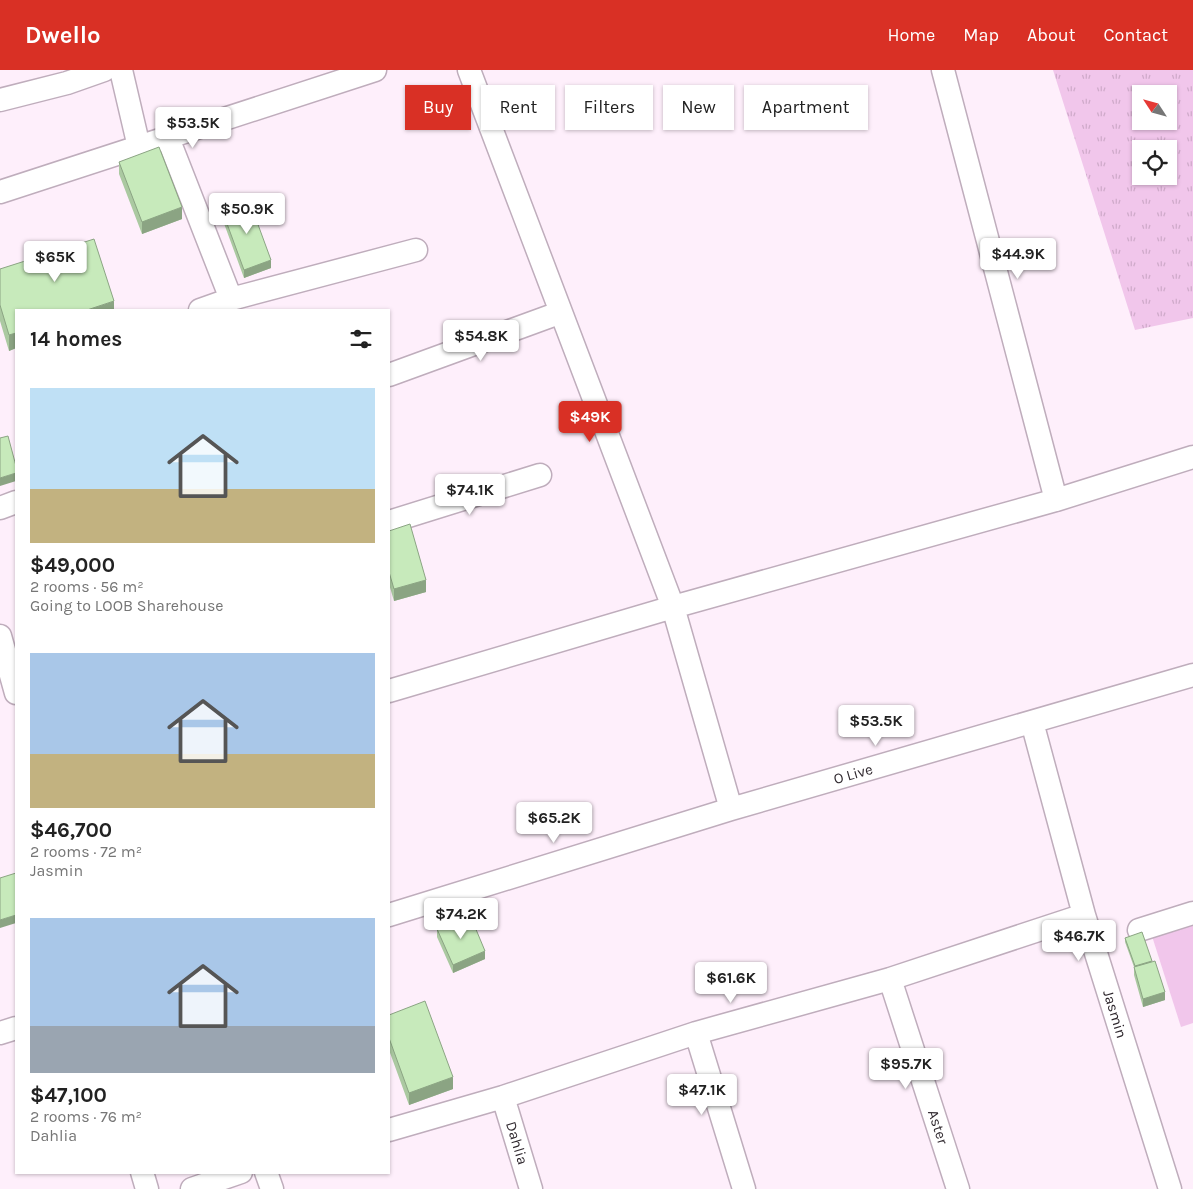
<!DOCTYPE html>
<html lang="en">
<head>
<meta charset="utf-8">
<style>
	body { margin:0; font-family:Karla,sans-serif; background:#f6f6f6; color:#222; height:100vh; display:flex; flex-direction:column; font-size:19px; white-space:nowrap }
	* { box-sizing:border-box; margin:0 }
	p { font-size:16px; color:#767676 }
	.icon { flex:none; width:28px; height:28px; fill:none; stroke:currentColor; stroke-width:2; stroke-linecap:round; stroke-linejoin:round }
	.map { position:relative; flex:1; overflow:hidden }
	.details { position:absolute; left:15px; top:239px; width:375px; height:865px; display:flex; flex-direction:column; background:#fff; border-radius:0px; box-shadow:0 1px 4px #0004 }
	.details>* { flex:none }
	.guide { position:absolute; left:405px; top:15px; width:475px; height:45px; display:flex; gap:10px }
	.needle { width:32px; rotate:306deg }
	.buttons { position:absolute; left:1132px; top:15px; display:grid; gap:10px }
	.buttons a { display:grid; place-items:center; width:45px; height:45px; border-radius:0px; background:#fff; box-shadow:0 1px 4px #0004; font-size:25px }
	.price { position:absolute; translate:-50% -42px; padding:0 11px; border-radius:5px; background:#fff; color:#222; font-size:16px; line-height:32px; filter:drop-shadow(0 1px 2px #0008) }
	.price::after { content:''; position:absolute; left:50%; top:30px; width:15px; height:11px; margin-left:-8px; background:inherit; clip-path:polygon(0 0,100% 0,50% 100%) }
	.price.selected { background:#d93025; color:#fff }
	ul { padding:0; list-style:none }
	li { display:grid; align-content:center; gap:10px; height:265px; padding:0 15px }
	li span { display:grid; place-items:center; height:155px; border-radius:0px; color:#555 }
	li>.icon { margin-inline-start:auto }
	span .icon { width:90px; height:90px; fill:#fffc; stroke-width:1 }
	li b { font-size:21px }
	h2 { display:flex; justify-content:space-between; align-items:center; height:60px; padding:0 15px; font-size:21px }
	.chip { padding:0 18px; border-radius:0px; background:#fff; box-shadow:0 1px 4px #0004; font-size:18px; line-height:45px }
	.chip.selected { background:#d93025; color:#fff }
	header { display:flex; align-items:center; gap:30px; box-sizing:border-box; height:70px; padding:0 25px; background:#d93025; color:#fff }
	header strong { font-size:24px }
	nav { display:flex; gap:28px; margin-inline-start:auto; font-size:18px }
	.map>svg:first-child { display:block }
</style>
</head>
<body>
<header>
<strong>Dwello</strong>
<nav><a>Home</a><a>Map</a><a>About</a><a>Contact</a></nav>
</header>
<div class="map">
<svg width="1193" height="1119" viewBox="0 0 1193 1119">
	<defs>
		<pattern id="grass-tufts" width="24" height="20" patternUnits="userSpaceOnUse" patternTransform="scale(1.25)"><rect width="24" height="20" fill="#f1c6eb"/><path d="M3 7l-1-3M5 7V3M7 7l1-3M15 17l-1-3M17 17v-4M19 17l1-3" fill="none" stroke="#cfaaca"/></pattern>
	</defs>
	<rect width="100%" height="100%" fill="#feeffb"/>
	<!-- grass -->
	<path fill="url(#grass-tufts)" fill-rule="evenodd" d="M1053,0H1193V248L1135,260ZM1141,24H1169V51H1141ZM1141,79H1169V106H1141Z"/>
	<!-- pitch -->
	<path fill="#f1c6eb" d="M1193,850V953L1181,957L1151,863Z"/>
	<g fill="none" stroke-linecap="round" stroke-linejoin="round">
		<defs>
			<path id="minor" d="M121,0L139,77
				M469,0L673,537L731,739
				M943,0L1056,430
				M0,30L67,13L104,0
				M168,68L231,229
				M0,122L375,0
				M200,240L231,229L416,180
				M389,305L559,243
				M0,438L16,432
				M389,452L540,405
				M0,566L16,623
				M389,621L673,537L1056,430L1193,387
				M1032,652L1084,845L1170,1119
				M389,845L731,739L1193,605
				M1139,860L1193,843
				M890,909L958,1119
				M0,963L16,958
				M696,963L744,1119
				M503,1027L531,1119
				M389,1060L503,1027L696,963L890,909L1084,845
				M142,1102L147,1119
				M266,1102L272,1119
				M192,1119L241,1102"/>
		</defs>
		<!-- minor casing -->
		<use href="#minor" stroke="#bfadbc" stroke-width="25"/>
		<!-- minor -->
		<use href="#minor" stroke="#fff" stroke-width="22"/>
	</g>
	<!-- wall -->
	<path fill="#abc9a1" d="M119,92L182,149L142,164L119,104Z
		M222,140L271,198L244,208L222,148Z
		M0,199L114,240L9,281L0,251Z
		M389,461L426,522L394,531L389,514Z
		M437,859L485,889L453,903L437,867Z
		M1125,868L1152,892L1165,930L1143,937L1134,905V897L1125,872Z
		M389,945L453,1019L409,1035L389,980Z"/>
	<!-- shaded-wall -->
	<path fill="#8ba483" d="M182,137V149L142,164V152Z
		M271,190V198L244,208V200Z
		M114,231V240H87Z
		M16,263V278L9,281V265Z
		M16,403V411L0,416V408Z
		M426,510V522L394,531V519Z
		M16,845V853L0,858V850Z
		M485,881V889L453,903V895Z
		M1165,922V930L1143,937V929Z
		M453,1007V1019L409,1035V1023Z"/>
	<!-- building -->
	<path fill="#c7eabb" stroke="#8ba483" d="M159,77L182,137L142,152L119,92Z
		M249,130L271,190L244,200L222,140Z
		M94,169L114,231L87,240H16V263L9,265L0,235V199Z
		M8,366L16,396V403L0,408V368Z
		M410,454L426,510L394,519L389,502V461Z
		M16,803V845L0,850V808Z
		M470,845L485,881L453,895L437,859Z
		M1142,862L1152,891L1135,896L1125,868Z
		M1155,891L1165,922L1143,929L1134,897Z
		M425,931L453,1007L409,1023L389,968V945Z"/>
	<g text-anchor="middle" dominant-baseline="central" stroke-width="4.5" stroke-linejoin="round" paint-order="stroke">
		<!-- street labels -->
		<g font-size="15" fill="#2f282e" stroke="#fff">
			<text transform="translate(853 704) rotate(-16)">O Live</text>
			<text transform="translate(1115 944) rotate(73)">Jasmin</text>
			<text transform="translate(938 1057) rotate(72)">Aster</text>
			<text transform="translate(517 1073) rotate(73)">Dahlia</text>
		</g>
	</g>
</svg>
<div class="buttons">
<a><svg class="needle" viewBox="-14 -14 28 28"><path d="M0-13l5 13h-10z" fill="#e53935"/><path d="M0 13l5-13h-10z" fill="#767676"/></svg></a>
<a><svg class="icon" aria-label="locate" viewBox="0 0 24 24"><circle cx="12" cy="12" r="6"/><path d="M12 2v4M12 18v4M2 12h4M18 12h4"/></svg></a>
</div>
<b class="price" style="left:193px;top:79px">$53.5K</b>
<b class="price" style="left:247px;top:165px">$50.9K</b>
<b class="price" style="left:1018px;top:210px">$44.9K</b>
<b class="price" style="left:55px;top:213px">$65K</b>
<b class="price" style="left:481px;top:292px">$54.8K</b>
<b class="price selected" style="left:590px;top:373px">$49K</b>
<b class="price" style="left:470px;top:446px">$74.1K</b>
<b class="price" style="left:876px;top:677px">$53.5K</b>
<b class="price" style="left:554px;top:774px">$65.2K</b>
<b class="price" style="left:461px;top:870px">$74.2K</b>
<b class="price" style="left:1079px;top:892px">$46.7K</b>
<b class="price" style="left:731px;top:934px">$61.6K</b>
<b class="price" style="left:906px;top:1020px">$95.7K</b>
<b class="price" style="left:702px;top:1046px">$47.1K</b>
<div class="guide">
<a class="chip selected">Buy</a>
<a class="chip">Rent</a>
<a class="chip">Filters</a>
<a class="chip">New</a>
<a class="chip">Apartment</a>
</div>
<section class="details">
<h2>14 homes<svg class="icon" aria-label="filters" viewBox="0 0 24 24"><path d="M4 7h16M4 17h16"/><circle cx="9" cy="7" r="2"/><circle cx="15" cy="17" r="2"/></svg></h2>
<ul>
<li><span style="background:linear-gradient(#bfe0f5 65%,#c2b280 0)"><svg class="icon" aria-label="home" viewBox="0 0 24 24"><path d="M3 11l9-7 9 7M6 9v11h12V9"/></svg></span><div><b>$49,000</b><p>2 rooms · 56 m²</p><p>Going to LOOB Sharehouse</p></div></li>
<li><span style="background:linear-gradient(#a9c7e8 65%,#c2b280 0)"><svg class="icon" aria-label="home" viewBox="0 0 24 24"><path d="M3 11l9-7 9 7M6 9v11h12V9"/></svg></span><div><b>$46,700</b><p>2 rooms · 72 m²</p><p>Jasmin</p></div></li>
<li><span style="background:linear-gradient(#a9c7e8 70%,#9aa5b1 0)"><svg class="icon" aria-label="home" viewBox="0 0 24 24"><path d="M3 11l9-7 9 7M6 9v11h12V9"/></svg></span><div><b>$47,100</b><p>2 rooms · 76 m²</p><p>Dahlia</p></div></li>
</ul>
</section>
</div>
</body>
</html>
